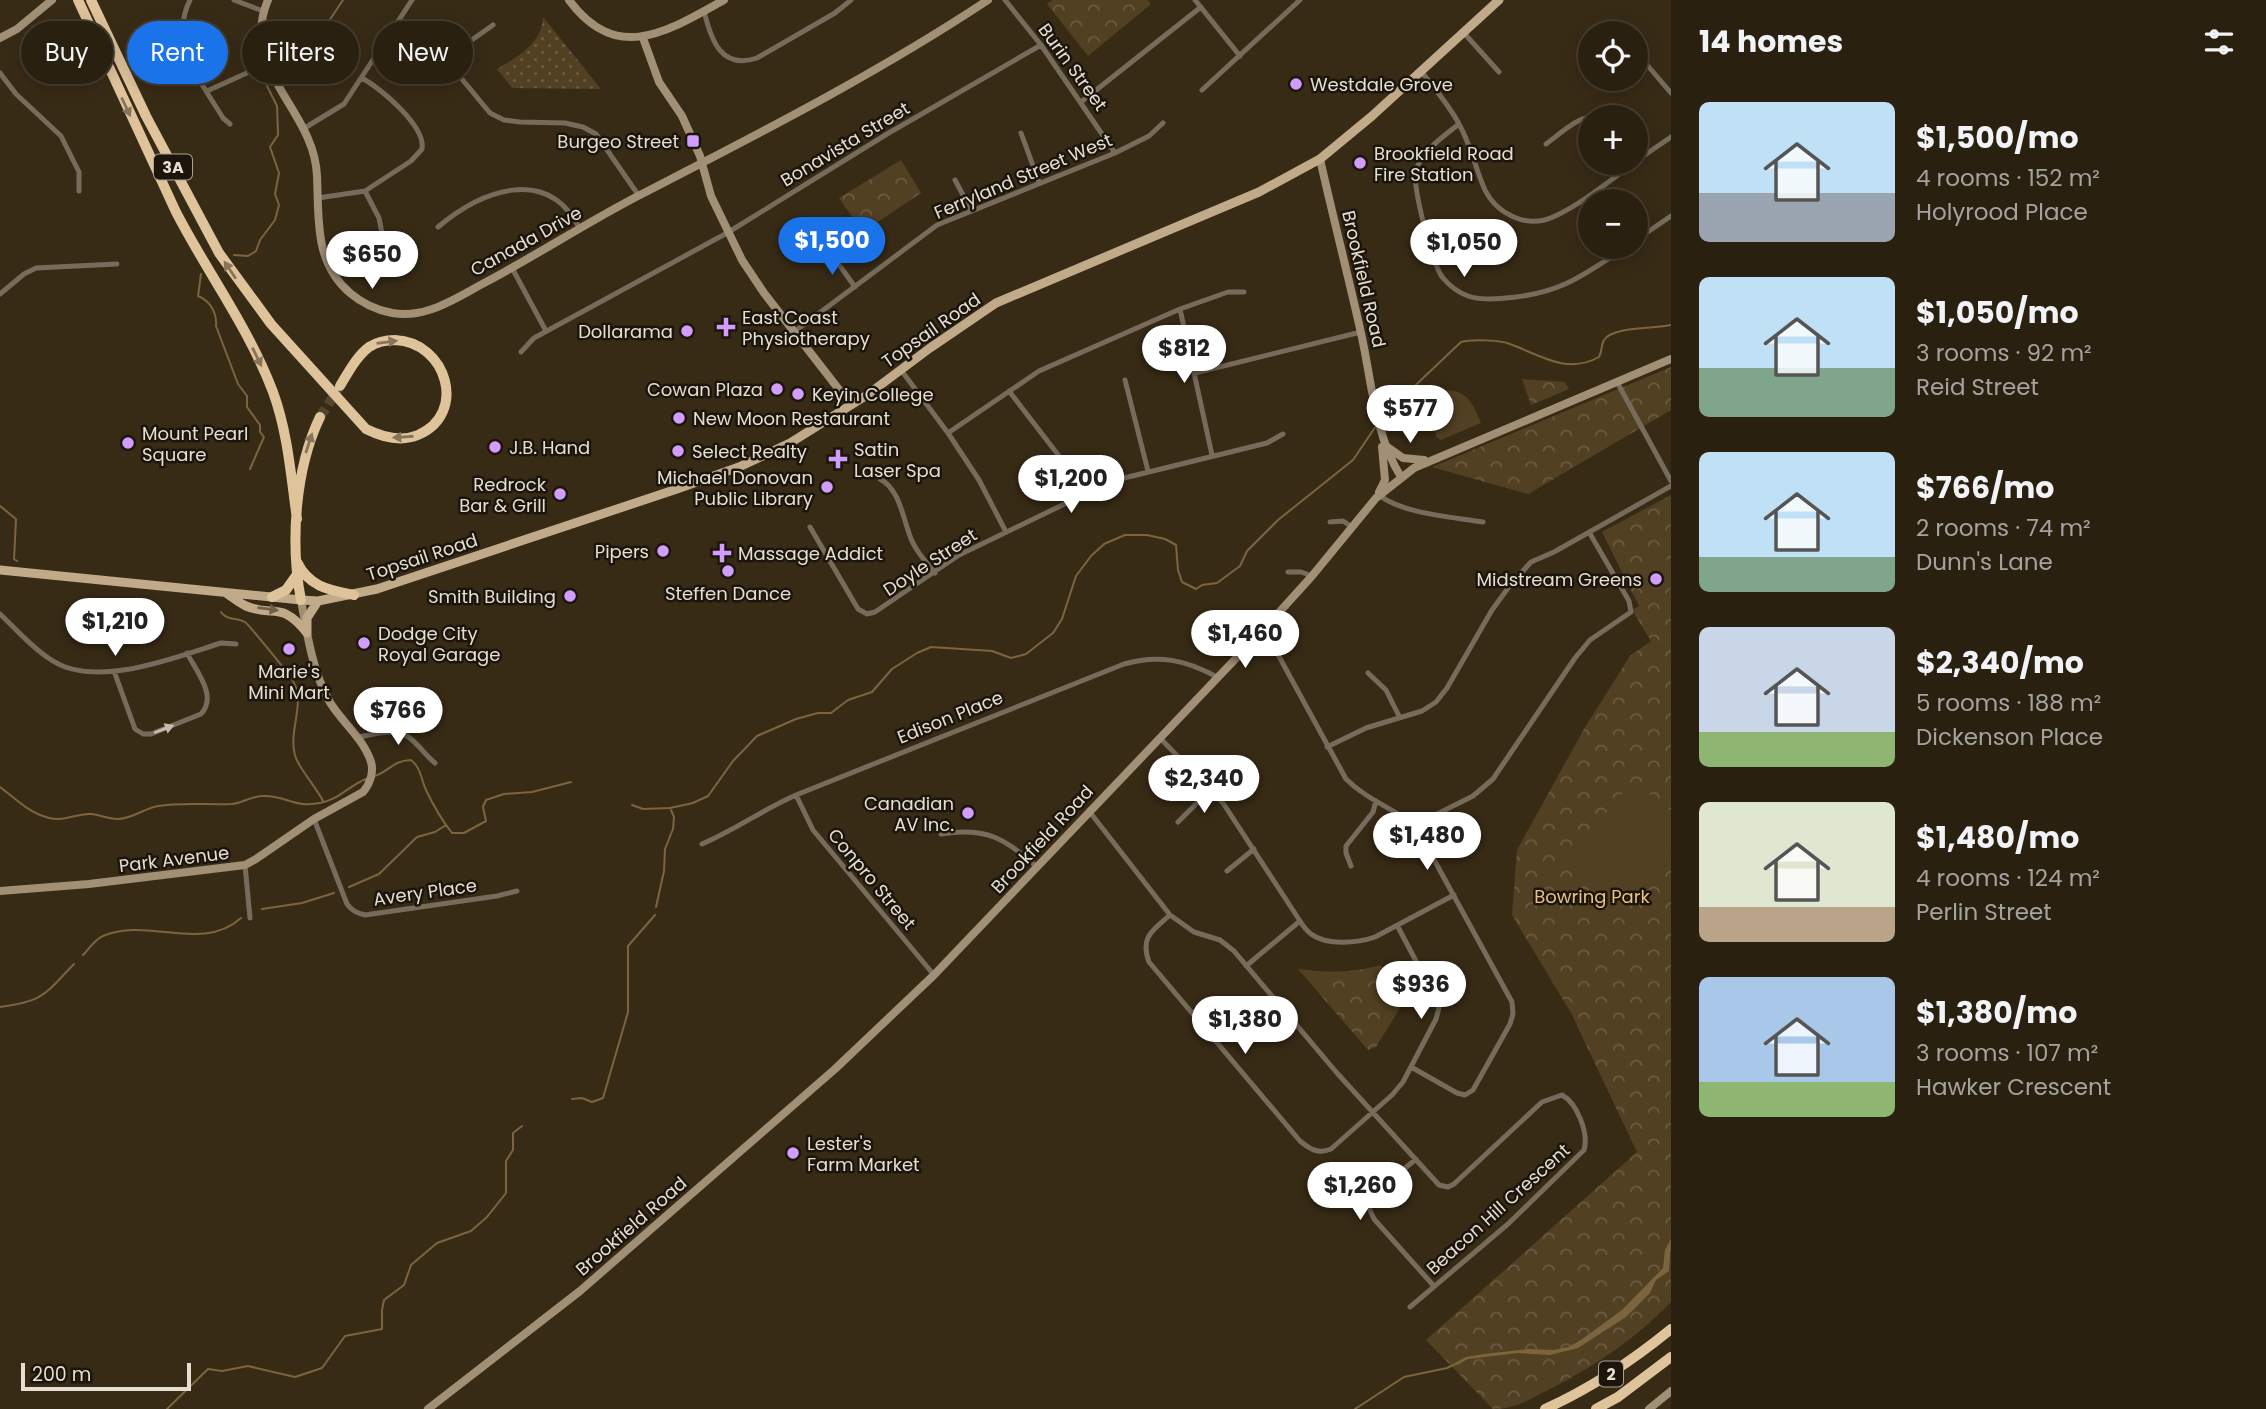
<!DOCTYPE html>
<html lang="en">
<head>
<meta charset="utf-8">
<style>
	body { margin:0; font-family:Poppins,sans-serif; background:#362d1e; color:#f1f3f6; height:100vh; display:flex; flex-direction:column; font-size:26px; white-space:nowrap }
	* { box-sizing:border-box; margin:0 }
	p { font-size:23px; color:#a5a39f }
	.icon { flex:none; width:38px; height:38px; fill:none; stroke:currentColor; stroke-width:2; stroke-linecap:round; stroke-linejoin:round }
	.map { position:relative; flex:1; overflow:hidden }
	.side { display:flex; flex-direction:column; background:#2a2010; width:595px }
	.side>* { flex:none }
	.hud { position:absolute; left:21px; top:21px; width:665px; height:63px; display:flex; gap:14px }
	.tools { position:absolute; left:1578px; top:21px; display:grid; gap:14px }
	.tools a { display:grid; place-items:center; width:70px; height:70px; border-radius:50%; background:#2a2010; box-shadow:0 4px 18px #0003,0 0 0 2px #463e30; font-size:35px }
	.scale { position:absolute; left:21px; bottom:18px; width:170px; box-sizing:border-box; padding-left:7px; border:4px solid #e6ded1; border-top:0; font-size:19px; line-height:24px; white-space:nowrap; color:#e6ded1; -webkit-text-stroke:5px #1b150c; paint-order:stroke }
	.price { position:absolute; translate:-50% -60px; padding:0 16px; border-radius:24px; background:#fff; color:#222; font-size:23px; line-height:46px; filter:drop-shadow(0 2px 4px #0008) }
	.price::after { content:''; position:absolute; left:50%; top:42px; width:21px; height:16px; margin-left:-10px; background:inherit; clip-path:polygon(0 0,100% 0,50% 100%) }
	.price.current { background:#1a73e8; color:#fff }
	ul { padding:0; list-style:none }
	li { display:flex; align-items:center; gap:21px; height:175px; padding:0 28px }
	li span { display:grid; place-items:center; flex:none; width:196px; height:140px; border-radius:10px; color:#555 }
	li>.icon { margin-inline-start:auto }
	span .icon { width:84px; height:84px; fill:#fffc; stroke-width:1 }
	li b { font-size:30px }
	h2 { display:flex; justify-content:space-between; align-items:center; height:84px; padding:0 28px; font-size:30px }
	.pill { padding:0 24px; border-radius:32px; background:#2a2010; box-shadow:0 4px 18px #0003,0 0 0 2px #463e30; font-size:24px; line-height:63px }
	.pill.current { background:#1a73e8; color:#fff }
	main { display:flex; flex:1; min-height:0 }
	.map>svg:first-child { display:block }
</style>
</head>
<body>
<main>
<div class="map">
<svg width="1671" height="1409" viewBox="0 0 1671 1409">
	<defs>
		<pattern id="grass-dots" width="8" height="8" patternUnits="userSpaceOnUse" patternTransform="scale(1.75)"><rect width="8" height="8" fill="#524023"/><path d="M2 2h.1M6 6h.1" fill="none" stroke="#6b5b42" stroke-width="1.8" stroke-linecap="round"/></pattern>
		<pattern id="park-crowns" width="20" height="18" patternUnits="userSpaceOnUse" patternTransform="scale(1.75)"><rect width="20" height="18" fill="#524023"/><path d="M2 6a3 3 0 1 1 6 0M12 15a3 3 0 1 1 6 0" fill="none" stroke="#6b5b42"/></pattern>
	</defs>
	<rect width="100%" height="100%" fill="#382b16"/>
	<!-- grass -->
	<path fill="url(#grass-dots)" d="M543,17L601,89L512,88L497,69C517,57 542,44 543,17Z"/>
	<!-- park -->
	<path fill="url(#park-crowns)" d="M1052,0H1148L1151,4L1088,56L1047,4Z
		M901,160L921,193L863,232L839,198Z
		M1671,367V410L1528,494L1432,467Z
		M1522,379L1565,382L1569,389L1531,405Z
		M1671,495V1302C1634,1340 1595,1366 1548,1390C1528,1400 1516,1409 1493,1409L1426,1340L1637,1152L1571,1013L1512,915L1517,850L1584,729L1630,656L1651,641L1632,610L1639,606L1602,532Z
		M1381,965L1400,1008L1376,1047L1368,1050L1298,969C1328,973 1352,973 1381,965Z"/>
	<!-- garden -->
	<path fill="#524023" d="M1446,390C1467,390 1474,405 1481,423L1441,440L1437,438L1422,399Z
		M1664,554L1671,566V587L1653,597L1637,570Z
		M1633,781L1671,811V851L1620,914L1563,864Z"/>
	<!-- water -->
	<path fill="#7c643f" d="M1671,1239L1669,1271L1656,1280L1650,1293L1626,1317L1578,1348L1550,1355L1518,1353L1468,1359L1457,1365L1455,1363L1466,1357L1484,1354L1528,1349L1554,1350L1568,1347L1581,1340L1622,1310L1663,1268L1665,1250Z"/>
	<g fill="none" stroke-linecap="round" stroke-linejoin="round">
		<!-- stream -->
		<path stroke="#7c643f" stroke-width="2" d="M271,41L300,31L316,34L327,24L343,0
			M234,255L248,256L256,251L260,240L275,220L279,205L275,194L279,173L270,147L278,135L277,106L266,84L263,74
			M201,274L198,296C211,301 217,314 216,326L238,384L247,396V407L260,425V432L264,437L250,469
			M1381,418L1461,342C1471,339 1501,340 1510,344C1540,355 1567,375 1599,357C1602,352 1601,345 1604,340C1612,326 1656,329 1671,325
			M0,506L16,519L14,559L17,561
			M221,612C227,621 236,617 245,622C249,625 290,675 293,681C306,703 288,731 295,755C297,766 316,787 323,801
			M375,776C391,770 392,761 411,760C421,768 421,779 426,790C433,805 441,819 452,833H464L486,821L483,807L486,800L504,794L532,792L571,782
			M0,787C16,799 29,813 49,818C65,822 76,813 91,814C100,815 109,819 117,819C130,820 145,808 158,806C182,802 207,805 232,804C242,803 252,796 263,796C285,795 293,808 320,803C338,800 350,785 366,779
			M632,805L643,809L670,808L693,803L708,796L733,761L757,736L796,719L818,713H831L848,700L872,692L892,669L917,653L931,647L992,651L1011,658L1026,654L1053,633L1062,619L1076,576L1091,556L1104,544L1125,535H1147L1165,539L1176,545L1178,570L1182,582L1196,589L1202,585L1217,583L1240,566L1247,551L1278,520L1353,460L1376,426
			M349,887L379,874L417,837L435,832L446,825
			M656,907L664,871L665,849L673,829L674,817L671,810
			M262,909L302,903L334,893
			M83,955C89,949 95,939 103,936C148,917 202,953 241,918
			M0,1007C44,1001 44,995 74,964
			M572,1099L582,1098L592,1102L603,1098L628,1012V946L655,915
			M167,1409L208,1369L222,1371L248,1366L295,1377L322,1368L345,1336L382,1329V1310L384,1300L404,1285L411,1265L437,1243L471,1231L487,1217L506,1193V1161L513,1150V1133L522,1126
			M1355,1409L1404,1377L1447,1368L1458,1363"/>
		<!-- highway-tunnel -->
		<path stroke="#524632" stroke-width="10" stroke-dasharray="10 5" stroke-linecap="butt" d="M320,417L339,388"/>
		<!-- street -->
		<path stroke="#776c5c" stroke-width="5" d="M190,0C168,43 202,83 223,118L230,124
			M234,0L263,11
			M1005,0L1041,45L1115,153
			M1195,0L1240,56
			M704,11C711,40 721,70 757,58L835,13L851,0
			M399,22L423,32L490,113L504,120L520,122L565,123L583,127L596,134L639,196
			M1611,27L1618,33
			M1464,33L1499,72
			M1636,52L1671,93
			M445,59L493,25
			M1421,71C1434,88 1449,105 1459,124C1471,145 1475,168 1485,190C1497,214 1527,229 1553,217C1582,204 1609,181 1634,163
			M0,73L16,94L61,136L79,172V191
			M1202,90L1300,0
			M207,91L249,72L268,66
			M1081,102L1201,7
			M1459,124C1444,136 1422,151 1416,170C1412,185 1432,265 1443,278C1449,285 1459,293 1468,296C1480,300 1493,299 1506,298C1559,294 1583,276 1626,247
			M303,129L344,104L412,0
			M1021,133L1039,182
			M1546,144C1564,131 1584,110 1607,117
			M1636,161L1671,137
			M955,180L971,210
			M365,191L379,218L383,238
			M318,198L365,191L411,161L422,149C426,126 381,89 362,78
			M438,227C481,191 547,164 580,229
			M1636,240L1671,216
			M830,252L855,287
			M512,268L546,331
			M0,294L24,274L36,268L117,264
			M1180,309L1212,455
			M794,332L937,225L1115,153L1149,136L1163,123
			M521,352L534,338L727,233L887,134L1041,45
			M901,370L948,433L979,480L1006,532
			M1195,373L1361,332
			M1125,380L1148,471
			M1617,382L1671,481
			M1009,391L1059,456
			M948,433L1039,371L1180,309L1228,292H1244
			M880,479C901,490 903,521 912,541C917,553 927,563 935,573
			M1379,495C1403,514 1453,517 1483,522
			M1330,522L1343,521L1352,527
			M810,527L858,609L867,614L875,612L959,555L1112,481L1267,443L1283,434
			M1288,572H1301L1312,576
			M0,614C17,630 33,649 53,661C97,689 176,657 221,643L236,644
			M1264,629L1346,779C1366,799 1392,808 1415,825L1512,1002L1513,1014L1510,1024L1473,1090L1465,1095L1457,1093L1411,1067
			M114,671L135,729L143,734H151L201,714C218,696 196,671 187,653
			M1368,673L1386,690L1399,716
			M357,737C372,735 394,728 407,736C417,742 425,755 435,763
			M1161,739L1223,803L1300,921C1303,926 1307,931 1311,934C1327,946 1358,943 1375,937L1454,895
			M1327,747L1366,728L1422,711L1436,702L1447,688L1492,610L1511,584L1531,562L1554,552L1671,486
			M796,795L813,830L934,975
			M1089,811L1170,915L1194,932L1220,940L1234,951L1337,1073L1439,1185L1448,1187L1454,1184L1542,1102L1562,1095C1577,1103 1589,1133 1584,1150L1508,1224L1410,1307
			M314,819L347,904C352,911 357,913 365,915L497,896L517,891
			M1178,822L1211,789
			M1415,825L1473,796L1493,779L1575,658L1590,640L1631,612L1629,601L1589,532
			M941,834C986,827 1005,838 1037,867
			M702,844C735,830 764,809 796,795L1124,664C1159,654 1186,660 1217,677
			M245,865L250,918
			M1351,866L1346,853V846L1373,812L1376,801
			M1227,871L1254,849
			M1170,915C1152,931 1140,937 1149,962L1300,1141C1311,1150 1318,1154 1331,1149L1392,1095L1403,1082L1436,1019L1439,1008L1435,997L1398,927
			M1246,966L1300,921
			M1416,1159L1371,1197L1369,1208L1374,1219L1433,1285"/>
		<!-- secondary -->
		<path stroke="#a18f76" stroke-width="8" d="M268,0C238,70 315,110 317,176C319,219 314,262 350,293C363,304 376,310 392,313C405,315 417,314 429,310C449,304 467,292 486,282C537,255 586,223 638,196C758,134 875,75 988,0
			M569,0C617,65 668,31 724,0
			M0,38L17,29L52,0
			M643,38L659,82L682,116L700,156L711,196L742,260L764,293L851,405
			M1320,159C1333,217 1348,275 1361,333C1372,382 1374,433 1401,477
			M1386,446L1403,458L1424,460
			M1379,492L1385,480L1382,447
			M0,891L89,884L245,865L256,859L314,819L363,792C370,784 374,772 371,762C363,737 340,721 328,699C312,669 307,633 301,600
			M428,1409L580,1291L835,1069L934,975L1264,629L1312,576L1376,498L1414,468L1671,359
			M1649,1409L1671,1391"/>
		<!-- primary -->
		<path stroke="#c1aa89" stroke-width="9" d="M0,570L301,600L318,601L377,589L677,489L739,467L790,443L867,395L930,348L996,303L1259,192L1320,159L1372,116L1499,0
			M226,593C232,597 239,603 246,606C274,618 281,600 307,633
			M307,633V618L318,601"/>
		<!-- highway -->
		<path stroke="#dec39b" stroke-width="10" d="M78,0L176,212C207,272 249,328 273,392C288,433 291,477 297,519
			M91,0L146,116L219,253L271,324L366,429C382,437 401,442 418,435C468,414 447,342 395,340C386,340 377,342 369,347C356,357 348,373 340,386
			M297,562C309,587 329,590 354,595
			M272,597L286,590L296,576
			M301,600C290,543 295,469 320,417
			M1545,1409C1591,1388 1632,1361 1671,1329
			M1596,1409L1618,1397L1671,1357"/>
	</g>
	<!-- one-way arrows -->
	<defs><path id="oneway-solid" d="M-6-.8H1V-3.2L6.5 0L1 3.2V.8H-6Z" transform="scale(1.75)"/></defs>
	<g fill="#86755b">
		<use href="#oneway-solid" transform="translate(126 107) rotate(65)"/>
		<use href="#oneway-solid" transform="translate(230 270) rotate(-124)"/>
		<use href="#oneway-solid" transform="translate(387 342) rotate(-7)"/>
		<use href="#oneway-solid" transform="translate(257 357) rotate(64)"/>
		<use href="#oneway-solid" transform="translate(403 437) rotate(176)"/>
		<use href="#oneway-solid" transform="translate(309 443) rotate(-72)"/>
	</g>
	<use fill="#6e604a" href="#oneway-solid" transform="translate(268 609) rotate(7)"/>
	<use fill="#c5bcae" href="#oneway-solid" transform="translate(164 729) rotate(-21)"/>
	<!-- markers -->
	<g fill="#d19dfe" stroke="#1b150c" stroke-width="2.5">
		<circle cx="1296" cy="84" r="7"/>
		<rect x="686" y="134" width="14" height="14" rx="3.5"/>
		<circle cx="1360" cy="163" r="7"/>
		<path d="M722.5 316.5h7v7h7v7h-7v7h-7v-7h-7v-7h7z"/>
		<circle cx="687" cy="331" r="7"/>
		<circle cx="777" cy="389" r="7"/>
		<circle cx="798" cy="394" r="7"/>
		<circle cx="679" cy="418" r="7"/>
		<circle cx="128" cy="443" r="7"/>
		<circle cx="495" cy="447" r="7"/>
		<circle cx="678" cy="451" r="7"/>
		<path d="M834.5 448.5h7v7h7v7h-7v7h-7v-7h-7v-7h7z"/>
		<circle cx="827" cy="487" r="7"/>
		<circle cx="560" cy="494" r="7"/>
		<circle cx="663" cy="551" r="7"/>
		<path d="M718.5 542.5h7v7h7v7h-7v7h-7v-7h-7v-7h7z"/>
		<circle cx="728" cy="571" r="7"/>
		<circle cx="1656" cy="579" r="7"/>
		<circle cx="570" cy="596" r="7"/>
		<circle cx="364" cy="643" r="7"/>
		<circle cx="289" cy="649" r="7"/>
		<circle cx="968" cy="813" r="7"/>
		<circle cx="793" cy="1153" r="7"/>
	</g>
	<g text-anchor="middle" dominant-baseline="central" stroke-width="5" stroke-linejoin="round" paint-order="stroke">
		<!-- shield labels -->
		<g fill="#1b150c" stroke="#a9a296" stroke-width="2">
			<rect x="154" y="154.5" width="38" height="25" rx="5"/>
			<rect x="1599" y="1361.5" width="24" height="25" rx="5"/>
		</g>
		<g font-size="16" font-weight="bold" fill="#e6ded1">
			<text x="173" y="167">3A</text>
			<text x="1611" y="1374">2</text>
		</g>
		<!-- street labels -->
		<g font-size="18" fill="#e6ded1" stroke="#1b150c">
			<text transform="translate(1073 67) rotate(54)">Burin Street</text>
			<text transform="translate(845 144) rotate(-31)">Bonavista Street</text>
			<text transform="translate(1023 176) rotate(-23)">Ferryland Street West</text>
			<text transform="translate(526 241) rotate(-29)">Canada Drive</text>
			<text transform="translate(1364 279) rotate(77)">Brookfield Road</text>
			<text transform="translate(931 330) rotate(-35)">Topsail Road</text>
			<text transform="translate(422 557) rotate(-18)">Topsail Road</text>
			<text transform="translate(930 562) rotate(-33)">Doyle Street</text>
			<text transform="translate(950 717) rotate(-22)">Edison Place</text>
			<text transform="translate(1042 839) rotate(-47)">Brookfield Road</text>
			<text transform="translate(174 859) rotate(-7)">Park Avenue</text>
			<text transform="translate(872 879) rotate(50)">Conpro Street</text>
			<text transform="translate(425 892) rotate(-8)">Avery Place</text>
			<text transform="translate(1498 1209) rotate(-42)">Beacon Hill Crescent</text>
			<text transform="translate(631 1226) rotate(-41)">Brookfield Road</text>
		</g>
		<!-- poi labels -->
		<g font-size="18" fill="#e6ded1" stroke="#1b150c" text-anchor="start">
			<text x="1310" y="84">Westdale Grove</text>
			<text x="679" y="141" text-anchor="end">Burgeo Street</text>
			<text x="1374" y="153">Brookfield Road<tspan x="1374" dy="21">Fire Station</tspan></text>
			<text x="742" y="317">East Coast<tspan x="742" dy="21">Physiotherapy</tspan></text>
			<text x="673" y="331" text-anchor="end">Dollarama</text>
			<text x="763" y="389" text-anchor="end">Cowan Plaza</text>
			<text x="812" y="394">Keyin College</text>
			<text x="693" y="418">New Moon Restaurant</text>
			<text x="142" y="433">Mount Pearl<tspan x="142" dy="21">Square</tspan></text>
			<text x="509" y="447">J.B. Hand</text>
			<text x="854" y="449">Satin<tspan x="854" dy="21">Laser Spa</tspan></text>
			<text x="692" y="451">Select Realty</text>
			<text x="813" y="477" text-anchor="end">Michael Donovan<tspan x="813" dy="21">Public Library</tspan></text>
			<text x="546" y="484" text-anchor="end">Redrock<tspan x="546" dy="21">Bar &amp; Grill</tspan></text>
			<text x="649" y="551" text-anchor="end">Pipers</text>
			<text x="738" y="553">Massage Addict</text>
			<text x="1642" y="579" text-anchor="end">Midstream Greens</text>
			<text x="728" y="593" text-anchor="middle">Steffen Dance</text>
			<text x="556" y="596" text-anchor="end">Smith Building</text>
			<text x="378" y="633">Dodge City<tspan x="378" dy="21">Royal Garage</tspan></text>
			<text x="289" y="671" text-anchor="middle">Marie's<tspan x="289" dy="21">Mini Mart</tspan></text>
			<text x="954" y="803" text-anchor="end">Canadian<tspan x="954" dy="21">AV Inc.</tspan></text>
			<text x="807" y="1143">Lester's<tspan x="807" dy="21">Farm Market</tspan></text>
		</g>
		<!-- park labels -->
		<g font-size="18" fill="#eac284" stroke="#1b150c">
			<text x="1592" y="896">Bowring Park</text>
		</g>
	</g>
</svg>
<div class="tools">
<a><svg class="icon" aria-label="locate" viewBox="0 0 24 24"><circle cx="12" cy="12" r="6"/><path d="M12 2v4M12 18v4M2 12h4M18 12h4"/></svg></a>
<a>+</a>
<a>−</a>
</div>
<div class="scale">200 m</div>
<b class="price current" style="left:832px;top:277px">$1,500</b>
<b class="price" style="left:1464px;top:279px">$1,050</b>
<b class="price" style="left:372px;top:291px">$650</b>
<b class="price" style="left:1184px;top:385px">$812</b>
<b class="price" style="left:1410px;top:445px">$577</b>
<b class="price" style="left:1071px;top:515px">$1,200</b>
<b class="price" style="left:115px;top:658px">$1,210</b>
<b class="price" style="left:1245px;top:670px">$1,460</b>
<b class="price" style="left:398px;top:747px">$766</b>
<b class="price" style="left:1204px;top:815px">$2,340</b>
<b class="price" style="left:1427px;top:872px">$1,480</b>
<b class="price" style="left:1421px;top:1021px">$936</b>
<b class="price" style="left:1245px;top:1056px">$1,380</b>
<b class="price" style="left:1360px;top:1222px">$1,260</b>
<div class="hud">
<a class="pill">Buy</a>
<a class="pill current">Rent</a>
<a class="pill">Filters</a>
<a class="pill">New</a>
</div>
</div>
<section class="side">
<h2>14 homes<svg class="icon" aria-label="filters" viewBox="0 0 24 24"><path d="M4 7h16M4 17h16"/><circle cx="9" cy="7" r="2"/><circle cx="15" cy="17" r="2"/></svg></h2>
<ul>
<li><span style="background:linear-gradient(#bfe0f5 65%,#9aa5b1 0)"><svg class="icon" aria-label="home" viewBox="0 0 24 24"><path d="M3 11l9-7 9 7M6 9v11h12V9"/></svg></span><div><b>$1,500/mo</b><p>4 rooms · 152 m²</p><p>Holyrood Place</p></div></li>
<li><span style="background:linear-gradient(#bfe0f5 65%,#7fa58c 0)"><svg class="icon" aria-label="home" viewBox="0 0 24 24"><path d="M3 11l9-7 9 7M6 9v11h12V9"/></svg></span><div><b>$1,050/mo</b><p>3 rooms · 92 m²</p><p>Reid Street</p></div></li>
<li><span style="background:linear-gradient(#bfe0f5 75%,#7fa58c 0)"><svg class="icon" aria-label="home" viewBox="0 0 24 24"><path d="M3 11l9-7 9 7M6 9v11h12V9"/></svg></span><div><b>$766/mo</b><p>2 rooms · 74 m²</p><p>Dunn's Lane</p></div></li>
<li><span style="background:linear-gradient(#c9d6e8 75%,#8fb573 0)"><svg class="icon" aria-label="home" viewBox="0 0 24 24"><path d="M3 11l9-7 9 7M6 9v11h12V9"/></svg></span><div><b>$2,340/mo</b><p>5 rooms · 188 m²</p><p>Dickenson Place</p></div></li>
<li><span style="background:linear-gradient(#dfe7d0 75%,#b9a48a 0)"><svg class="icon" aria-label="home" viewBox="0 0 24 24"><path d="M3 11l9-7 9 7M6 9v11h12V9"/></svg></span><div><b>$1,480/mo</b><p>4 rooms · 124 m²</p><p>Perlin Street</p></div></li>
<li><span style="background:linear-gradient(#a9c7e8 75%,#8fb573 0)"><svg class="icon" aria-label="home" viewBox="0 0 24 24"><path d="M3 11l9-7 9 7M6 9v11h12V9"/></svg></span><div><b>$1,380/mo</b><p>3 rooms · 107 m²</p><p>Hawker Crescent</p></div></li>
</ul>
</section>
</main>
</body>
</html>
